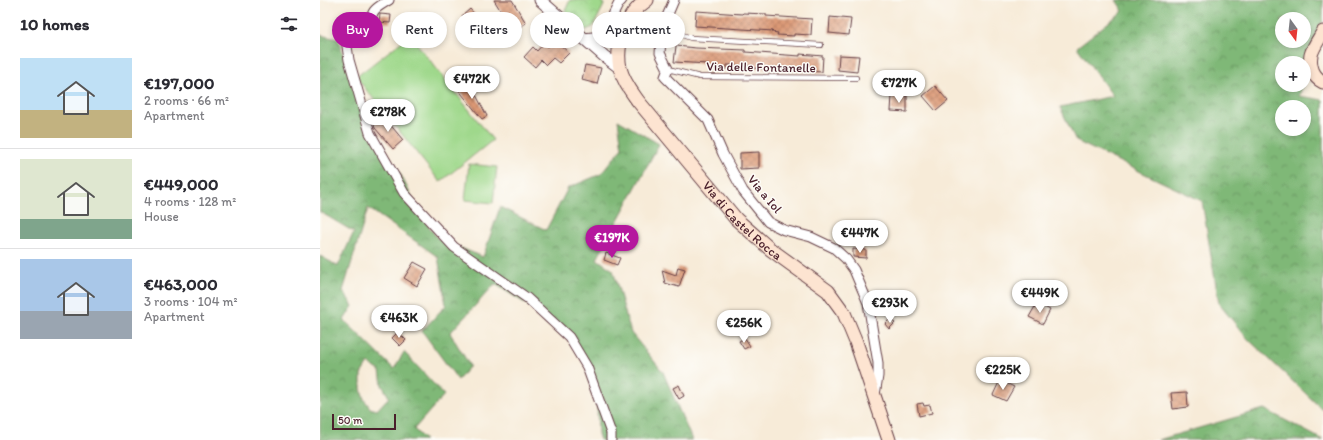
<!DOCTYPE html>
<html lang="en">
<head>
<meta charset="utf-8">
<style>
	body { margin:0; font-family:Itim,sans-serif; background:#f7f7f7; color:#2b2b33; height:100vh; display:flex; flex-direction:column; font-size:15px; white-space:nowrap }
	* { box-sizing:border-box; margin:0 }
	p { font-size:13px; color:#7c7c81 }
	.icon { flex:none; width:22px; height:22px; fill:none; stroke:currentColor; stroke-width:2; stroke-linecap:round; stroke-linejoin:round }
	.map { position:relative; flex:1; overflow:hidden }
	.panel { display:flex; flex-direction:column; background:#fff; width:320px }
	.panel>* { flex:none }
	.banner { position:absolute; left:12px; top:12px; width:380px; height:36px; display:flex; gap:8px }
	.needle { width:26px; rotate:165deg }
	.controls { position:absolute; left:955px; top:12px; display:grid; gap:8px }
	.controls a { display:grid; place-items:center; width:36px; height:36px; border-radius:50%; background:#fff; box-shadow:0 2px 6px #0003; font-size:20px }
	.scale { position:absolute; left:12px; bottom:10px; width:64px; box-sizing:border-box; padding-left:4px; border:2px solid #4a1f2b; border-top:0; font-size:11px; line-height:14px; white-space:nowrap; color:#4a1f2b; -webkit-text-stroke:3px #fdfcf7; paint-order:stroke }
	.price { position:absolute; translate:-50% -34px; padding:0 9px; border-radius:14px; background:#fff; color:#222; font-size:13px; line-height:26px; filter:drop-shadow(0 1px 2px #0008) }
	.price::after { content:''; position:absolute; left:50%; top:24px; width:12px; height:9px; margin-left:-6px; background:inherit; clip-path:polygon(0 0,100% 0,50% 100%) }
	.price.selected { background:#b5179e; color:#fff }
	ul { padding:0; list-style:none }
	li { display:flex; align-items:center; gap:12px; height:100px; padding:0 20px }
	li+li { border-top:1px solid #e1e1e2 }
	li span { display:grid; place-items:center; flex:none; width:112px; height:80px; border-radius:0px; color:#555 }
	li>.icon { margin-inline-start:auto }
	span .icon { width:48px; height:48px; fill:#fffc; stroke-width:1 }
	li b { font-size:17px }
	h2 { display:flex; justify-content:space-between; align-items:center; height:48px; padding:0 20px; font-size:17px }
	.pill { padding:0 14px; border-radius:18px; background:#fff; box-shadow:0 2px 6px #0003; font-size:14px; line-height:36px }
	.pill.selected { background:#b5179e; color:#fff }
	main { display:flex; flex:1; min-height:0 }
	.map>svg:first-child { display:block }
</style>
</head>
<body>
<main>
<section class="panel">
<h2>10 homes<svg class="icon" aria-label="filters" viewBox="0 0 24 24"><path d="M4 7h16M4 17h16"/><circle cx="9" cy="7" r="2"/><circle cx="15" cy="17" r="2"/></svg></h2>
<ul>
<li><span style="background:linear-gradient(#bfe0f5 65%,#c2b280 0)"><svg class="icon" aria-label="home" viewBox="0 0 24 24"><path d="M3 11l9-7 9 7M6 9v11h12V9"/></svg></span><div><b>€197,000</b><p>2 rooms · 66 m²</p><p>Apartment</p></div></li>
<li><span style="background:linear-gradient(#dfe7d0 75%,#7fa58c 0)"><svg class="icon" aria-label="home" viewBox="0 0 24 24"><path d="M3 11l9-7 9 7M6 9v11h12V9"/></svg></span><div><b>€449,000</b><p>4 rooms · 128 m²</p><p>House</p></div></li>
<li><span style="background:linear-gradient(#a9c7e8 65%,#9aa5b1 0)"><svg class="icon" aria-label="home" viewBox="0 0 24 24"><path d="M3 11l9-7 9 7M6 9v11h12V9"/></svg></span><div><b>€463,000</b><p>3 rooms · 104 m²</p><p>Apartment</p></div></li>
</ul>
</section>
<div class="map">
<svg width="1003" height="440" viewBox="0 0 1003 440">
	<defs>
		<pattern id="forest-crowns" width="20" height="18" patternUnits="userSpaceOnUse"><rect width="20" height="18" fill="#7fb877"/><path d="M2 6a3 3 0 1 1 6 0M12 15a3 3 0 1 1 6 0" fill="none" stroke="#6a9562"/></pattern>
		<pattern id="park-crowns" width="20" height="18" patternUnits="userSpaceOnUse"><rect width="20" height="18" fill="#9fd88b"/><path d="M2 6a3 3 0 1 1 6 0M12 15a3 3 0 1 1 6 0" fill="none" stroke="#8ab978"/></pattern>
		<pattern id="building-cross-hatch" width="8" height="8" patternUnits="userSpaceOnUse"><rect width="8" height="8" fill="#db9875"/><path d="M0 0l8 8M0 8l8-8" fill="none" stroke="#b47b60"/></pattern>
	</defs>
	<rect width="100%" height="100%" fill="#fdfcf7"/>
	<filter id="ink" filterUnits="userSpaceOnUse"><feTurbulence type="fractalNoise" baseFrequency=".025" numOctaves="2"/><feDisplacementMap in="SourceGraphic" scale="8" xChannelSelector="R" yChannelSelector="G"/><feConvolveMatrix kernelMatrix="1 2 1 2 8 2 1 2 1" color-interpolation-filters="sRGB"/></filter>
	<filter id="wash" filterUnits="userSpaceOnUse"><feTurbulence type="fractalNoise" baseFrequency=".012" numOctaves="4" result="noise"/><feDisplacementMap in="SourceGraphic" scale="16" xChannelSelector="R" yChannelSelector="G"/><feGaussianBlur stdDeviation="0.9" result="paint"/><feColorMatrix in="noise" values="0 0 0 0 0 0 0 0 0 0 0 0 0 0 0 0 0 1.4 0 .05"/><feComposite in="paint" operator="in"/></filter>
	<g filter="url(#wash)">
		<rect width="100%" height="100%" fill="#f7ebd8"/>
		<!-- grass -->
		<path fill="#9fd88b" stroke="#747c5b" d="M90,35L173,140L120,182L36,77Z
			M149,164L177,167L173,203L145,200Z"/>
		<!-- forest -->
		<path fill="url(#forest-crowns)" stroke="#646c51" fill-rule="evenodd" d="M796,0H1003V19L984,80V63H962V85H983L979,96L1003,100V410L927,338L899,304L882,201L756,141L740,107L793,96L757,47L803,11ZM962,19H984V41H962ZM962,107H984V129H962Z
			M0,35L18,39L49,125L82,177L98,210L117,238L163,257L180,207L226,230L248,188L281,174L302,148L298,120L339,144L277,259L293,270L311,333L343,372L372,440H280L278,434L276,379L248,331L175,284L130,333L150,366L138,380L102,331L126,305L118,257L48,208L23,291L33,306L24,320L74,369L84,352L124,395L94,429L105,440H0V256L18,266L34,232L0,212ZM48,363L60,371L62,385L69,397L57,410L50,408L44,399L41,389V374Z
			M944,409L1003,440H838Z"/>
		<!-- park -->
		<path fill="url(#park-crowns)" stroke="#747c5b" d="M250,0H282L284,5L273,27L266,30L245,11Z"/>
		<g id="blocks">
			<!-- building -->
			<path fill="url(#building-cross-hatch)" d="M174,0H192L206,23L189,34L180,19L184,16Z
				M150,9L157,17L150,24L142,16Z
				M376,11L422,14L423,13L446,14V16L492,19L491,35L474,34V36L457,35L458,33L452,32L453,31L375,26Z
				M60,14L71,15L70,23L59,22Z
				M510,17L531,19L529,35L509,33Z
				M152,28L159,38L152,43L145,33Z
				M235,40L249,53L239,63L233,58L226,65L221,60L215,67L204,57L213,47L217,51L224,43L228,47Z
				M356,46L376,48L425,50V52L480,56V54L503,56L502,72L433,68L434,66L407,65V69L388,68V64L354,62Z
				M519,55L539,56L537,72L518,70Z
				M265,65L281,68L277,84L262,80Z
				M143,82L156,95L167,116L162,119L137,88Z
				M615,86L628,101L616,111L603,96Z
				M572,95L587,96V112L571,111Z
				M63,116L83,140L73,149L55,128L54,125Z
				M439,152V168L420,169V153Z
				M533,249L546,250V258L533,257Z
				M286,253L300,258L297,265L284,260Z
				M94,262L107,269L97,286L84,278Z
				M358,267L365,269L359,287L345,283L342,270L356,275Z
				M717,303L730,310L723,324L709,317Z
				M570,319L575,323L569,329L565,324Z
				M78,332L86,340L80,346L72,338Z
				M425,338L430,346L424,349L419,341Z
				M680,380L694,387L686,401L673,395Z
				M359,385L364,396L359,399L353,388Z
				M867,392L868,407L853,409L851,393Z
				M603,403L604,406L610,405L612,413L599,416L597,404Z"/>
		</g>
	</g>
	<g filter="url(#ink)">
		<use href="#blocks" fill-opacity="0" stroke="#643e45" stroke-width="1"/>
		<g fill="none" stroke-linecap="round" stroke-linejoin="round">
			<defs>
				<path id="service" d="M342,28L371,38L501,45
					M348,69L380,77L536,78"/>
				<path id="minor" d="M69,0C58,7 49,10 52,25L26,39L29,60L50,133L84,193L134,247L207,298L249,337L267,367L291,433V440
					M354,0L342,28L340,53L348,69L345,77L388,120L403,154L423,191L448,222L464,230L491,237L514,248L526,259L534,270L548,303L558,363V376L555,395
					M282,37L299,3L302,0"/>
				<path id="tertiary" d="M220,0L284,56L300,68
					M264,39L282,37L300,42"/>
				<g id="secondary">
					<path id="s1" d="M327,0C306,14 295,44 300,68C303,81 311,91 318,101L416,219L450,249L508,291L524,313L536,342L569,440"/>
					<path d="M1003,32C999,39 993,47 991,55C989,66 993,77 1003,82"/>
				</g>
			</defs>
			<!-- service casing -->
			<use href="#service" stroke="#643e45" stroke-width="6"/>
			<!-- minor casing -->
			<use href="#minor" stroke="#643e45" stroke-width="11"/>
			<!-- tertiary casing -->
			<use href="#tertiary" stroke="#643e45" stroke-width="13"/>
			<!-- secondary casing -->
			<use href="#secondary" stroke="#643e45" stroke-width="15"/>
			<!-- service -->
			<use href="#service" stroke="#fff" stroke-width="4.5"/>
			<!-- minor -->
			<use href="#minor" stroke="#fff" stroke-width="9"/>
			<!-- tertiary -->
			<use href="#tertiary" stroke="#fff" stroke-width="11"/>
			<!-- secondary -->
			<use href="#secondary" stroke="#fde4d1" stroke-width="13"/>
		</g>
	</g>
	<g text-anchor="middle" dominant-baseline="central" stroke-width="3" stroke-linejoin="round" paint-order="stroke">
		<!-- street labels -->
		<g font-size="13" fill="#4a1f2b" stroke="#fdfcf7">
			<text transform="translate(441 67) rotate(1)">Via delle Fontanelle</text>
			<text transform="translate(445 194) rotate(50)">Via a Iol</text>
			<text stroke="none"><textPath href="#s1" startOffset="274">Via di Castel Rocca</textPath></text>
		</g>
	</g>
</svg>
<div class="controls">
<a><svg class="needle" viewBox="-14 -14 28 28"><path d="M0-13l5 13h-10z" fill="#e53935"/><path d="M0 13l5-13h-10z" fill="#7c7c81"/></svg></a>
<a>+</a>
<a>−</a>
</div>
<div class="scale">50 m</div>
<b class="price" style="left:152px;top:100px">€472K</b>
<b class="price" style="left:579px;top:104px">€727K</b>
<b class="price" style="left:68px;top:133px">€278K</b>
<b class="price" style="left:540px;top:254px">€447K</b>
<b class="price selected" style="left:292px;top:259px">€197K</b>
<b class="price" style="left:720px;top:314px">€449K</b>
<b class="price" style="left:570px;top:324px">€293K</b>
<b class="price" style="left:79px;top:339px">€463K</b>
<b class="price" style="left:424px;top:344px">€256K</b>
<b class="price" style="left:683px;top:391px">€225K</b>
<div class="banner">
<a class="pill selected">Buy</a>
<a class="pill">Rent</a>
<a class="pill">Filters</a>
<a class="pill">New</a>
<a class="pill">Apartment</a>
</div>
</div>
</main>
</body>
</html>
